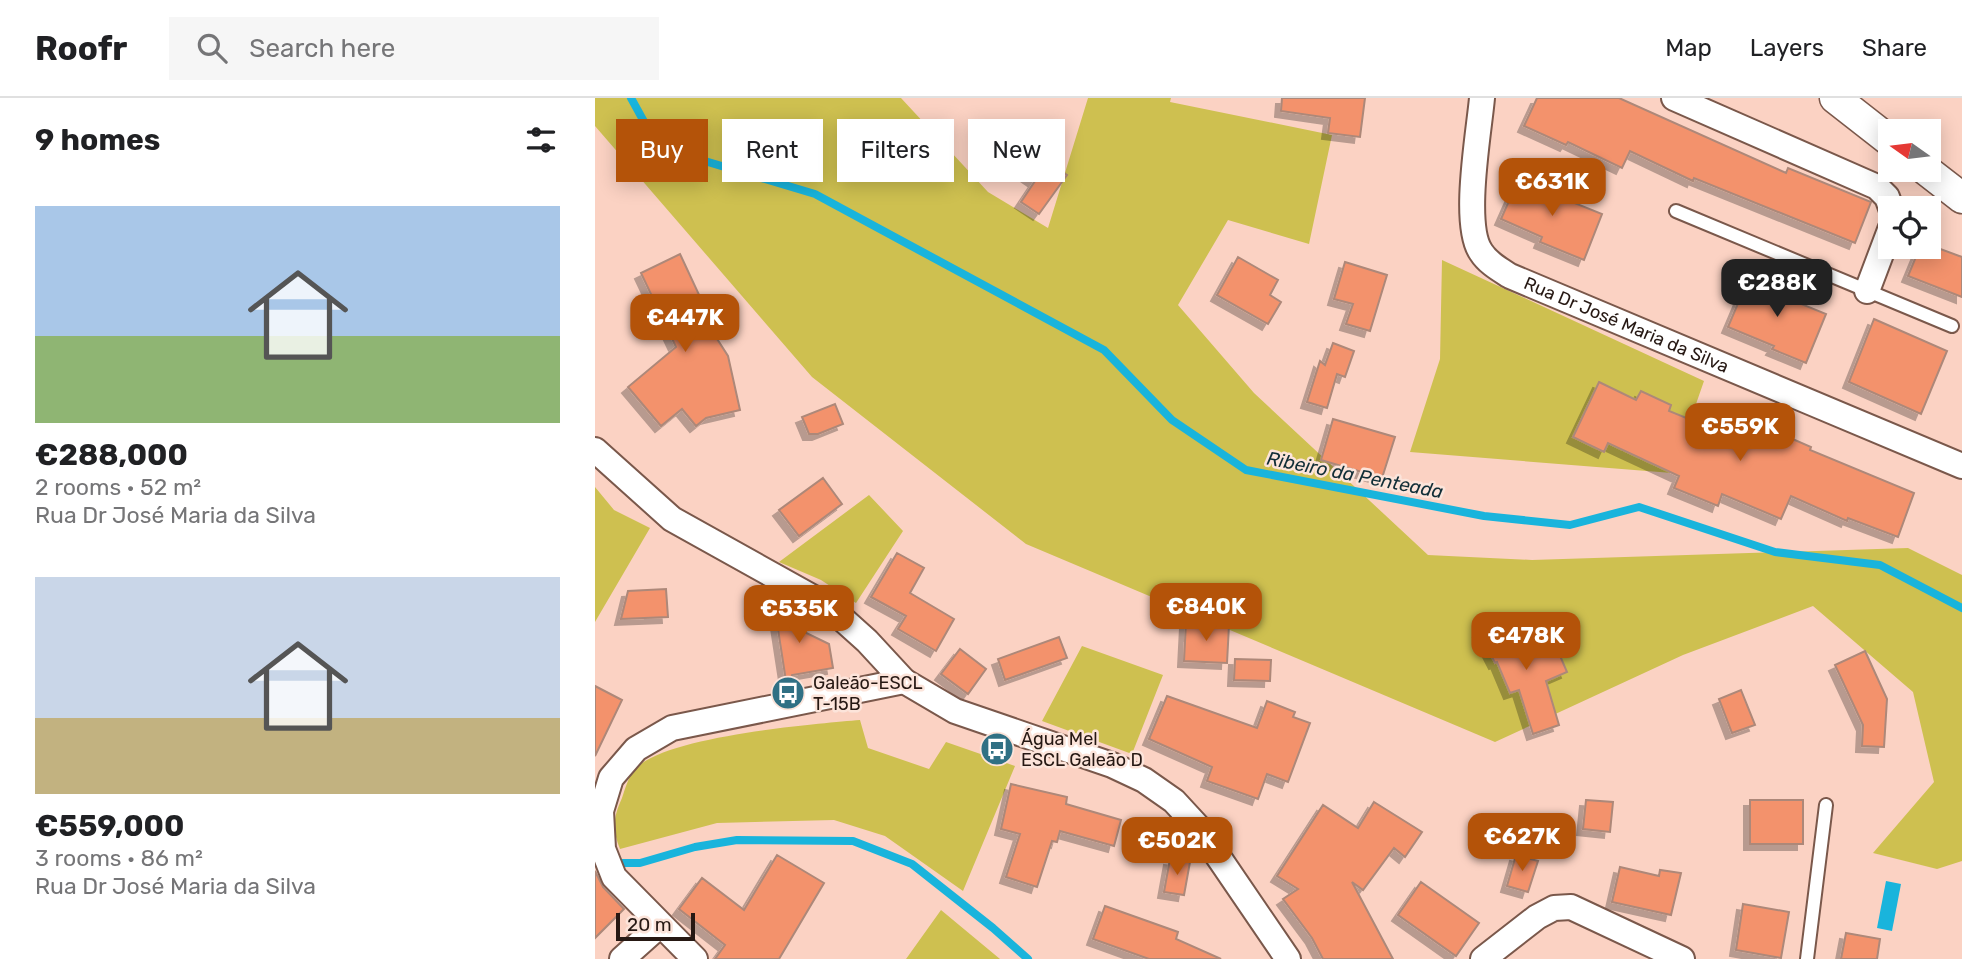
<!DOCTYPE html>
<html lang="en">
<head>
<meta charset="utf-8">
<style>
	body { margin:0; font-family:Rubik,sans-serif; background:#f6f6f6; color:#202124; height:100vh; display:flex; flex-direction:column; font-size:26px; white-space:nowrap }
	* { box-sizing:border-box; margin:0 }
	p { font-size:23px; color:#757577 }
	.icon { flex:none; width:38px; height:38px; fill:none; stroke:currentColor; stroke-width:2; stroke-linecap:round; stroke-linejoin:round }
	.map { position:relative; flex:1; overflow:hidden }
	.sheet { display:flex; flex-direction:column; background:#fff; width:595px }
	.sheet>* { flex:none }
	.hud { position:absolute; left:21px; top:21px; width:665px; height:63px; display:flex; gap:14px }
	.needle { width:46px; rotate:284deg }
	.buttons { position:absolute; left:1283px; top:21px; display:grid; gap:14px }
	.buttons a { display:grid; place-items:center; width:63px; height:63px; border-radius:0px; background:#fff; box-shadow:0 4px 18px #0003; font-size:35px }
	.scale { position:absolute; left:21px; bottom:18px; width:79px; box-sizing:border-box; padding-left:7px; border:4px solid #261813; border-top:0; font-size:19px; line-height:24px; white-space:nowrap; color:#261813; -webkit-text-stroke:5px #fce4da; paint-order:stroke }
	.price { position:absolute; translate:-50% -60px; padding:0 16px; border-radius:14px; background:#b45309; color:#fff; font-size:23px; line-height:46px; filter:drop-shadow(0 2px 4px #0008) }
	.price::after { content:''; position:absolute; left:50%; top:42px; width:21px; height:16px; margin-left:-10px; background:inherit; clip-path:polygon(0 0,100% 0,50% 100%) }
	.price.selected { background:#222; color:#fff }
	ul { padding:0; list-style:none }
	li { display:grid; align-content:center; gap:14px; height:371px; padding:0 35px }
	li span { display:grid; place-items:center; height:217px; border-radius:0px; color:#555 }
	li>.icon { margin-inline-start:auto }
	span .icon { width:126px; height:126px; fill:#fffc; stroke-width:1 }
	li b { font-size:30px }
	h2 { display:flex; justify-content:space-between; align-items:center; height:84px; padding:0 35px; font-size:30px }
	.tag { padding:0 24px; border-radius:0px; background:#fff; box-shadow:0 4px 18px #0003; font-size:24px; line-height:63px }
	.tag.selected { background:#b45309; color:#fff }
	header { display:flex; align-items:center; gap:42px; box-sizing:border-box; height:98px; padding:0 35px; background:#fff; border-bottom:2px solid #e0e0e0 }
	header strong { font-size:33px }
	nav { display:flex; gap:38px; margin-inline-start:auto; font-size:24px }
	.search { width:490px; height:63px; background:#f6f6f6; display:flex; align-items:center; gap:18px; box-sizing:border-box; padding:0 24px; border-radius:0px; color:#757577; font-size:26px }
	main { display:flex; flex:1; min-height:0 }
	.map>svg:first-child { display:block }
</style>
</head>
<body>
<header>
<strong>Roofr</strong>
<div class="search"><svg class="icon" aria-label="search" viewBox="0 0 24 24"><circle cx="10" cy="10" r="6"/><path d="M15 15l6 6"/></svg>Search here</div>
<nav><a>Map</a><a>Layers</a><a>Share</a></nav>
</header>
<main>
<section class="sheet">
<h2>9 homes<svg class="icon" aria-label="filters" viewBox="0 0 24 24"><path d="M4 7h16M4 17h16"/><circle cx="9" cy="7" r="2"/><circle cx="15" cy="17" r="2"/></svg></h2>
<ul>
<li><span style="background:linear-gradient(#a9c7e8 60%,#8fb573 0)"><svg class="icon" aria-label="home" viewBox="0 0 24 24"><path d="M3 11l9-7 9 7M6 9v11h12V9"/></svg></span><div><b>€288,000</b><p>2 rooms · 52 m²</p><p>Rua Dr José Maria da Silva</p></div></li>
<li><span style="background:linear-gradient(#c9d6e8 65%,#c2b280 0)"><svg class="icon" aria-label="home" viewBox="0 0 24 24"><path d="M3 11l9-7 9 7M6 9v11h12V9"/></svg></span><div><b>€559,000</b><p>3 rooms · 86 m²</p><p>Rua Dr José Maria da Silva</p></div></li>
</ul>
</section>
<div class="map">
<svg width="1367" height="861" viewBox="0 0 1367 861">
	<defs>
		<filter id="shadow"><feDropShadow dx="-6" dy="6" stdDeviation="0" flood-color="#0004"/></filter>
	</defs>
	<rect width="100%" height="100%" fill="#fbd2c3"/>
	<!-- green -->
	<path fill="#cec050" d="M0,0H306L393,94L453,130L493,0H576L575,4L737,37L714,146L633,122L583,207L659,295L833,457L937,462L1313,450L1367,477V763L1342,771L1278,755L1339,684L1318,594L1218,508L1088,557L900,644L431,446L217,279L0,28Z
		M847,162L1109,283L1077,375L815,354L845,261Z
		M0,389L19,412L55,430L0,524Z
		M274,397L308,433L261,505L226,482L184,464Z
		M487,548L568,577L537,656L447,623Z
		M265,622L273,650L334,671L351,644L420,668L368,793L290,738L239,722L122,725L25,751C17,731 18,720 27,700C30,691 34,677 40,671C71,638 218,626 265,622Z
		M346,812L405,861H311Z"/>
	<!-- water -->
	<path fill="#19b4dc" d="M1291,783L1306,786L1297,833L1282,830Z"/>
	<g fill="none" stroke-linecap="round" stroke-linejoin="round">
		<!-- stream -->
		<path stroke="#19b4dc" stroke-width="8" d="M36,0L63,49L220,96L509,252L577,322L651,372L889,418L975,427L1044,409L1180,454L1285,467L1367,510
			M27,765H45L100,749L142,742L258,743L317,766L398,830L433,861"/>
	</g>
	<!-- building -->
	<path fill="#f3926c" stroke="#ad8879" stroke-width="2" filter="url(#shadow)" d="M687,0H770L765,39L733,35L735,20L686,13Z
		M942,0H1024L1191,75L1193,70L1276,104L1260,145L1099,80L1098,83L1035,53L1027,70L973,44L971,47L929,28Z
		M438,53L472,77L444,116L426,104L440,83L424,72Z
		M925,78L958,92L957,96L1007,116L989,162L945,144L947,139L906,121Z
		M1325,149H1340L1367,159V199L1313,178Z
		M85,156L113,216L108,219L133,258L145,312L111,320L101,328L87,311L66,328L33,289L81,249L46,175Z
		M643,159L683,182L675,197L686,204L673,226L622,197Z
		M750,164L792,177L775,233L751,226L758,206L739,201Z
		M1155,177L1191,192L1189,199L1231,216L1211,265L1177,251L1179,248L1133,229Z
		M1279,221L1352,253L1326,316L1254,284Z
		M738,245L759,253L750,279L742,276L732,310L712,304L725,263L730,267Z
		M1004,284L1041,302L1046,293L1076,307L1074,313L1160,348L1168,328L1216,349L1215,352L1319,395L1303,439L1253,420L1252,423L1196,398L1186,421L1127,396L1123,408L1079,390L1084,378L1013,345L1009,354L978,339Z
		M240,306L248,326L223,336H214L207,319Z
		M738,321L800,339L787,380L726,362Z
		M228,380L247,406L204,438L184,412Z
		M302,455L329,470L315,495L359,521L341,553L303,531L311,518L276,499Z
		M71,491L73,519L26,521L33,493Z
		M178,499L206,515L203,531L234,546L238,570L197,577L196,583H191Z
		M914,518L934,558L960,546L972,574L951,583L964,627L938,636L924,592L915,595L902,564L900,565L884,534Z
		M591,524L634,527L632,565L589,563Z
		M464,539L472,560L410,582L403,561Z
		M365,551L391,571L373,596L346,576Z
		M1270,553L1292,601L1289,649L1267,648L1268,627L1240,567Z
		M640,561L676,562L675,583L639,582Z
		M0,588L27,602L0,658Z
		M1146,592L1160,627L1137,635L1124,601Z
		M572,598L662,630L672,603L700,614L698,619L715,625L693,684L672,676L663,701L612,683L617,669L554,641Z
		M416,686L472,699L471,706L526,722L519,748L465,733L462,744L457,743L442,789L411,779L425,736L406,731Z
		M991,702L1018,704L1015,734L988,731Z
		M1155,702H1208V746H1155Z
		M779,704L827,734L810,759L799,750L768,792L757,784L798,861H728L717,840L688,801L703,791L682,778L728,707L763,730Z
		M182,757L229,785L184,861H120L130,847L84,811L107,780L149,812Z
		M921,757L943,763L933,794L912,788Z
		M575,761L595,764L589,797L569,794Z
		M1025,769L1064,778L1065,772L1086,775L1076,817L1017,804Z
		M0,773L8,789L29,811L0,840Z
		M826,784L884,825L861,858L803,817Z
		M1148,806L1194,814L1186,860L1141,852Z
		M510,808L583,834L581,841L626,861H554L498,841Z
		M1251,835L1285,841L1282,861H1246Z"/>
	<g fill="none" stroke-linecap="round" stroke-linejoin="round">
		<defs>
			<path id="service" d="M1081,113L1357,228
				M1212,861L1231,707"/>
			<g id="minor">
				<path id="s1" d="M887,0C884,34 867,127 886,154C893,165 904,171 915,178L1367,368"/>
				<path d="M1079,0L1282,89L1292,99L1296,110"/>
				<path d="M1272,193L1295,132"/>
				<path d="M0,352L77,421L233,508L272,543L309,583L360,613L517,667L549,682L579,703L603,729L693,861"/>
				<path d="M27,861L65,827"/>
				<path d="M100,861L19,779L8,751L6,713L16,680L41,651L77,630L309,583"/>
				<path d="M888,861L942,819L959,810L976,809L1087,861"/>
			</g>
			<path id="tertiary" d="M1240,0L1295,43
				M1331,72L1367,100"/>
		</defs>
		<!-- service casing -->
		<use href="#service" stroke="#7a584b" stroke-width="16"/>
		<!-- minor casing -->
		<use href="#minor" stroke="#7a584b" stroke-width="28"/>
		<!-- tertiary casing -->
		<use href="#tertiary" stroke="#7a584b" stroke-width="33"/>
		<!-- service -->
		<use href="#service" stroke="#fff" stroke-width="12"/>
		<!-- minor -->
		<use href="#minor" stroke="#fff" stroke-width="24"/>
		<!-- tertiary -->
		<use href="#tertiary" stroke="#fff" stroke-width="30"/>
	</g>
	<!-- icons -->
	<defs>
		<symbol id="bus-disc" viewBox="-11 -11 22 22"><circle r="9.5" fill="#307084" stroke="#fce4da"/><path d="M-5-6H5V4H4V6H2V4H-2V6H-4V4H-5ZM-3.5-4V0h7V-4ZM-3.5 1.2v1.5H-2V1.2ZM2 1.2v1.5H3.5V1.2Z" fill="#fff"/></symbol>
	</defs>
	<g fill-rule="evenodd">
		<use href="#bus-disc" x="174" y="576" width="38" height="38"/>
		<use href="#bus-disc" x="383" y="632" width="38" height="38"/>
	</g>
	<g text-anchor="middle" dominant-baseline="central" stroke-width="5" stroke-linejoin="round" paint-order="stroke">
		<!-- street labels -->
		<g font-size="18" fill="#261813" stroke="#fce4da">
			<text stroke="none"><textPath href="#s1" startOffset="320">Rua Dr José Maria da Silva</textPath></text>
		</g>
		<!-- poi labels -->
		<g font-size="18" fill="#261813" stroke="#fce4da" text-anchor="start">
			<text x="218" y="585">Galeão-ESCL<tspan x="218" dy="21">T-15B</tspan></text>
			<text x="426" y="641">Água Mel<tspan x="426" dy="21">ESCL Galeão D</tspan></text>
		</g>
		<!-- water labels -->
		<g font-size="19" font-style="italic" fill="#112e37" stroke="#fce4da">
			<text transform="translate(760 377) rotate(11)">Ribeiro da Penteada</text>
		</g>
	</g>
</svg>
<div class="buttons">
<a><svg class="needle" viewBox="-14 -14 28 28"><path d="M0-13l5 13h-10z" fill="#e53935"/><path d="M0 13l5-13h-10z" fill="#757577"/></svg></a>
<a><svg class="icon" aria-label="locate" viewBox="0 0 24 24"><circle cx="12" cy="12" r="6"/><path d="M12 2v4M12 18v4M2 12h4M18 12h4"/></svg></a>
</div>
<div class="scale">20 m</div>
<b class="price" style="left:957px;top:120px">€631K</b>
<b class="price selected" style="left:1182px;top:221px">€288K</b>
<b class="price" style="left:90px;top:256px">€447K</b>
<b class="price" style="left:1145px;top:365px">€559K</b>
<b class="price" style="left:611px;top:545px">€840K</b>
<b class="price" style="left:204px;top:547px">€535K</b>
<b class="price" style="left:931px;top:574px">€478K</b>
<b class="price" style="left:927px;top:775px">€627K</b>
<b class="price" style="left:582px;top:779px">€502K</b>
<div class="hud">
<a class="tag selected">Buy</a>
<a class="tag">Rent</a>
<a class="tag">Filters</a>
<a class="tag">New</a>
</div>
</div>
</main>
</body>
</html>
